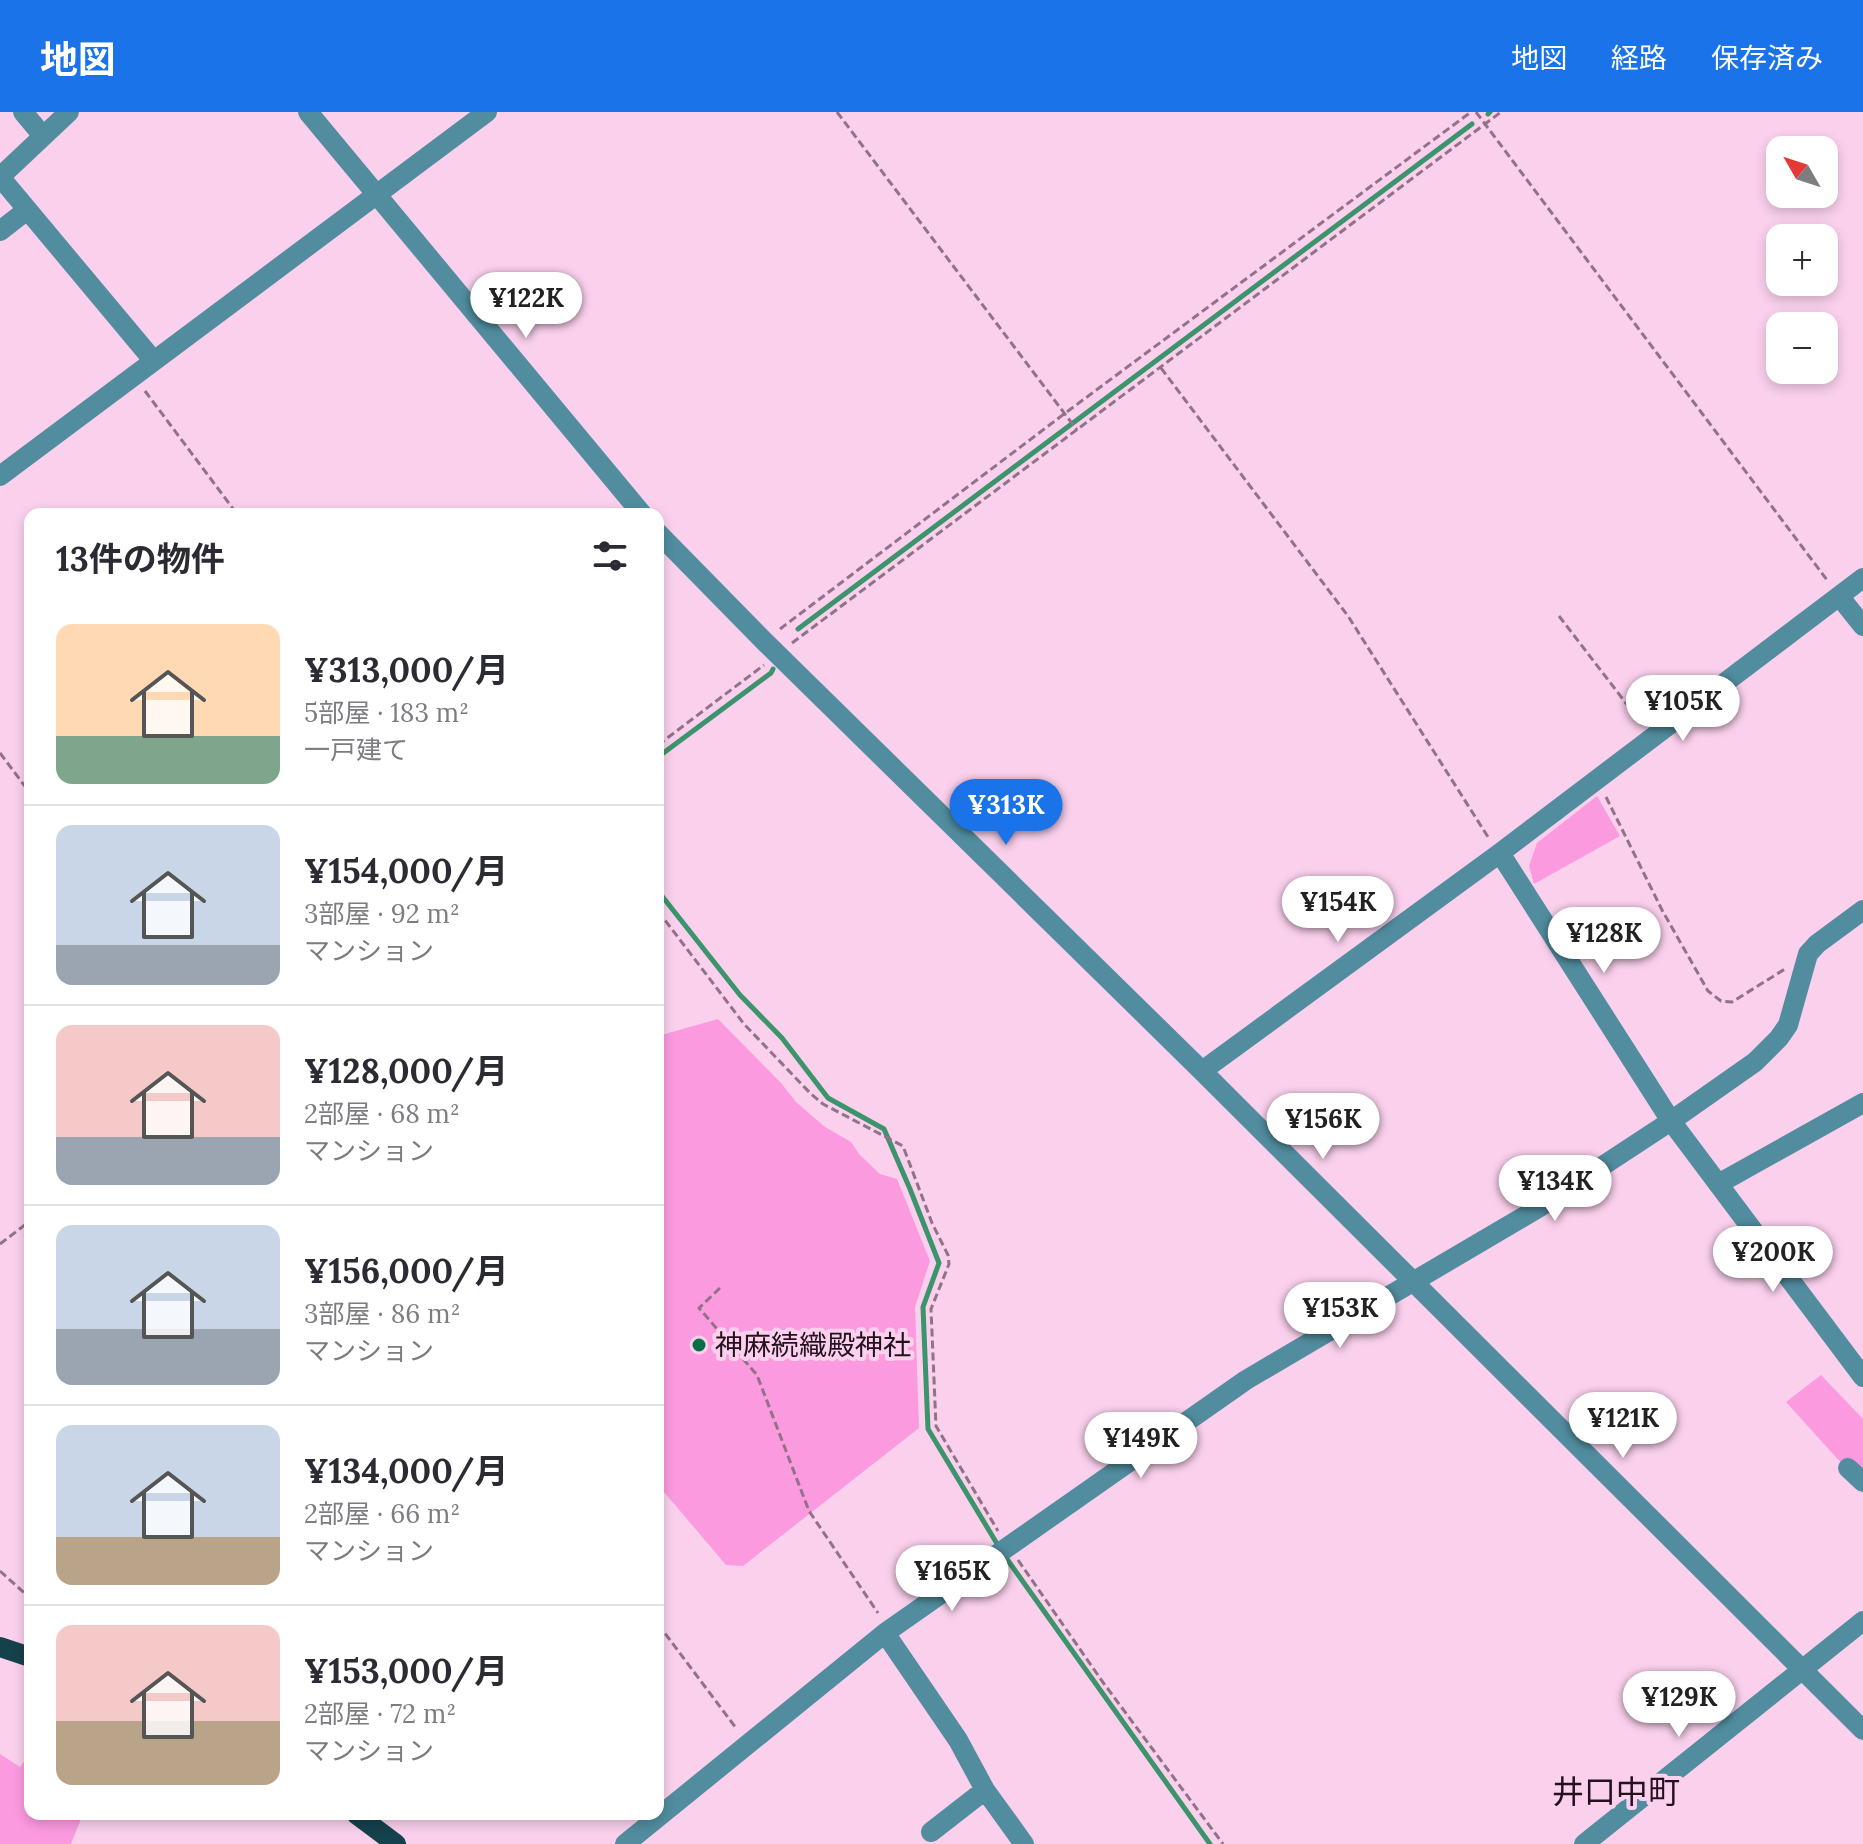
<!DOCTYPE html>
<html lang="ja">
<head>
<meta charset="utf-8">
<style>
	body { margin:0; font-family:Lora,"Noto Sans JP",serif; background:#f7f7f7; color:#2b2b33; height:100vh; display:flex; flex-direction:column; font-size:30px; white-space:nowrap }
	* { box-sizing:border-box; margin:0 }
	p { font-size:26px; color:#7c7c81 }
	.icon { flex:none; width:44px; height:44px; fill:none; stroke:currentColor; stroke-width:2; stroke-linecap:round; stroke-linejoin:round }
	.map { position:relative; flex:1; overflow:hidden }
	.panel { position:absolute; left:24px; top:396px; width:640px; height:1312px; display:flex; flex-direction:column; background:#fff; border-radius:16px; box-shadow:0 4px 12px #0003 }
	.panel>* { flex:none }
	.needle { width:52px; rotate:309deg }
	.controls { position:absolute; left:1766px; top:24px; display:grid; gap:16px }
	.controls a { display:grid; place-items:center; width:72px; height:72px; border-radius:16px; background:#fff; box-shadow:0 4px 12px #0003; font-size:40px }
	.price { position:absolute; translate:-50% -68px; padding:0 18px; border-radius:28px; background:#fff; color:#222; font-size:26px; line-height:52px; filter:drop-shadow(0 2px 4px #0008) }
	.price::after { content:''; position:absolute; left:50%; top:48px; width:24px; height:18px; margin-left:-12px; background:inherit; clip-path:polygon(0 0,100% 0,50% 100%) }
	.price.current { background:#1a73e8; color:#fff }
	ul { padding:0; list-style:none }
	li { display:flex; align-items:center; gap:24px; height:200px; padding:0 32px }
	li+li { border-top:2px solid #e1e1e2 }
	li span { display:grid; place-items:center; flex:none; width:224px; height:160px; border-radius:16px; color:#555 }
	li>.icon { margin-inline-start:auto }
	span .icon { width:96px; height:96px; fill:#fffc; stroke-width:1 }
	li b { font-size:34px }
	h2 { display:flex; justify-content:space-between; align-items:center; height:96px; padding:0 32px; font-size:34px }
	header { display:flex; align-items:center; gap:48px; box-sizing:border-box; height:112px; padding:0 40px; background:#1a73e8; color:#fff }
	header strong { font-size:38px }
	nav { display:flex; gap:44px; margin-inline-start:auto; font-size:28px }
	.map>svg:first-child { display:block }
</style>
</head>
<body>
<header>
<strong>地図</strong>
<nav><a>地図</a><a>経路</a><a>保存済み</a></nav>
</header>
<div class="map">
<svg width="1863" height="1732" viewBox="0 0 1863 1732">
	<rect width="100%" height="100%" fill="#fad0ec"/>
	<!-- green -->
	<path fill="#fc9ae0" d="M1597,684L1620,724L1534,772L1529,754L1537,731Z
		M718,907L781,971L796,990L825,1015L851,1030L859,1042L880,1062L897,1067L930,1149L915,1195L919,1316L743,1454L726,1453L664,1380H658V924Z
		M1821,1263L1863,1307V1363L1843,1353L1786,1290Z
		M30,1641V1702H83L71,1732H0V1642L20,1655Z"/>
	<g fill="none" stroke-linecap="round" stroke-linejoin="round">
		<!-- stream -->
		<path stroke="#3b946b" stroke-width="5" d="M1488,2L1490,0
			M798,517L1472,12
			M658,645L771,561L773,557
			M658,779L740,883L782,926L828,986L884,1017L910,1077L939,1151L923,1195L928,1317L999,1435
			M1004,1443L1210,1732"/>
		<!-- path -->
		<path stroke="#917287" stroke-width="3" stroke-dasharray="8 4" stroke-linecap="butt" d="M837,0L1077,318
			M1476,0L1827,468
			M1161,256L1348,504L1488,725
			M145,279L237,402
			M1559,504L1642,612
			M780,517L1064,302L1471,0
			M792,531L1501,0
			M658,633L764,553
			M0,641L30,681
			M1606,685L1662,798L1708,879L1721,889L1732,890L1785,857
			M658,799L744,912L811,982L823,992L903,1034L932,1111L948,1143L949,1152L931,1197L936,1314L998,1419
			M0,1132L30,1109
			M720,1176L699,1196L757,1263L809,1399L878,1501
			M1018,1448L1102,1569L1223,1732
			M0,1459L30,1486
			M658,1512L736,1616"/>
		<!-- minor -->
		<path stroke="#518d9f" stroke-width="20" d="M23,0L43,24
			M69,0L0,65L153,248
			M308,0L642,402
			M0,119L27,98
			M0,364L487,0
			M658,421L764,529L1202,959L1863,1618
			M1839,484L1863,514
			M1500,741L1671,1009L1863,1265
			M1202,959L1500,741L1863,466
			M1718,1072L1863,991
			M1848,1356L1863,1370
			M885,1521L958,1628L985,1678L1024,1732
			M931,1720L985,1678
			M625,1732L885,1521L1246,1268L1540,1095L1671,1009L1755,950L1779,926L1788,913L1808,842L1817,832L1863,798
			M1584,1732L1863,1509"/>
		<!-- major -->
		<path stroke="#15414d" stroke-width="20" d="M0,1535L30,1545
			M356,1702L396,1732"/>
	</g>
	<!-- markers -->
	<circle fill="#0a6e44" stroke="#fad0ec" stroke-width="3" cx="699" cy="1233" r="8"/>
	<g text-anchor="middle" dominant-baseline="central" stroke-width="8" stroke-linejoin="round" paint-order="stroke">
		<!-- poi labels -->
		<g font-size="28" fill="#24111f" stroke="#fad0ec" text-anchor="start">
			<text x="715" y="1233">神麻続織殿神社</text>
		</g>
		<!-- quarter labels -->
		<g font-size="32" fill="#24111f" stroke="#fad0ec">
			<text x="1616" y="1679">井口中町</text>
		</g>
	</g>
</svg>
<div class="controls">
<a><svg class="needle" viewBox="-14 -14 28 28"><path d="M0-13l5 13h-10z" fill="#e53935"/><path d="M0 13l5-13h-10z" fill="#7c7c81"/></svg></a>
<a>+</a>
<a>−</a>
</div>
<b class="price" style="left:526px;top:228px">¥122K</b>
<b class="price" style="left:1683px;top:631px">¥105K</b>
<b class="price current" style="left:1006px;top:735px">¥313K</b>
<b class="price" style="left:1338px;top:832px">¥154K</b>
<b class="price" style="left:1604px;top:863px">¥128K</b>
<b class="price" style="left:1323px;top:1049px">¥156K</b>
<b class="price" style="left:1555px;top:1111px">¥134K</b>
<b class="price" style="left:1773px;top:1182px">¥200K</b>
<b class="price" style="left:1340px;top:1238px">¥153K</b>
<b class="price" style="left:1623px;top:1348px">¥121K</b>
<b class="price" style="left:1141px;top:1368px">¥149K</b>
<b class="price" style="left:952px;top:1501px">¥165K</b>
<b class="price" style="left:1679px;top:1627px">¥129K</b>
<section class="panel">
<h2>13件の物件<svg class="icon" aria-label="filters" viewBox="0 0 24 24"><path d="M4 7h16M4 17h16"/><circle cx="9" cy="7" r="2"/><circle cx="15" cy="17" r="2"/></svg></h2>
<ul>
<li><span style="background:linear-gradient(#ffd9b3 70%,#7fa58c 0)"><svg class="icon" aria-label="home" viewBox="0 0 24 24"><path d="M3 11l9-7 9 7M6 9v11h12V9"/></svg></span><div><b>¥313,000/月</b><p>5部屋 · 183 m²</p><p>一戸建て</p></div></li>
<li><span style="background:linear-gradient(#c9d6e8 75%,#9aa5b1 0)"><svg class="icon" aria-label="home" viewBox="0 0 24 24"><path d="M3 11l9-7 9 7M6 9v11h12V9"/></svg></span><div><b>¥154,000/月</b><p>3部屋 · 92 m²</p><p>マンション</p></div></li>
<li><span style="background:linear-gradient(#f6c9c9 70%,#9aa5b1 0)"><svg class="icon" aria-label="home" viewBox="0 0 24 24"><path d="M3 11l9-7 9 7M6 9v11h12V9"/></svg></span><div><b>¥128,000/月</b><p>2部屋 · 68 m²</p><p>マンション</p></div></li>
<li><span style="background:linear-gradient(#c9d6e8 65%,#9aa5b1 0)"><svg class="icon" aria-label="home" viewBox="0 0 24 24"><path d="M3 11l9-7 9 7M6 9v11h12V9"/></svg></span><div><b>¥156,000/月</b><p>3部屋 · 86 m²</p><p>マンション</p></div></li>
<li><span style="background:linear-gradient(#c9d6e8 70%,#b9a48a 0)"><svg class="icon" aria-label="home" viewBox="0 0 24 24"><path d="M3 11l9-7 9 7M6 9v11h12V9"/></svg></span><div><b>¥134,000/月</b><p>2部屋 · 66 m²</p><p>マンション</p></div></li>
<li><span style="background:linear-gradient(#f6c9c9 60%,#b9a48a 0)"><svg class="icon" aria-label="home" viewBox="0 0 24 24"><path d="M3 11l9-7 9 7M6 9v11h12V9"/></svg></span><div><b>¥153,000/月</b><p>2部屋 · 72 m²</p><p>マンション</p></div></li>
</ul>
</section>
</div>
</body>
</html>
